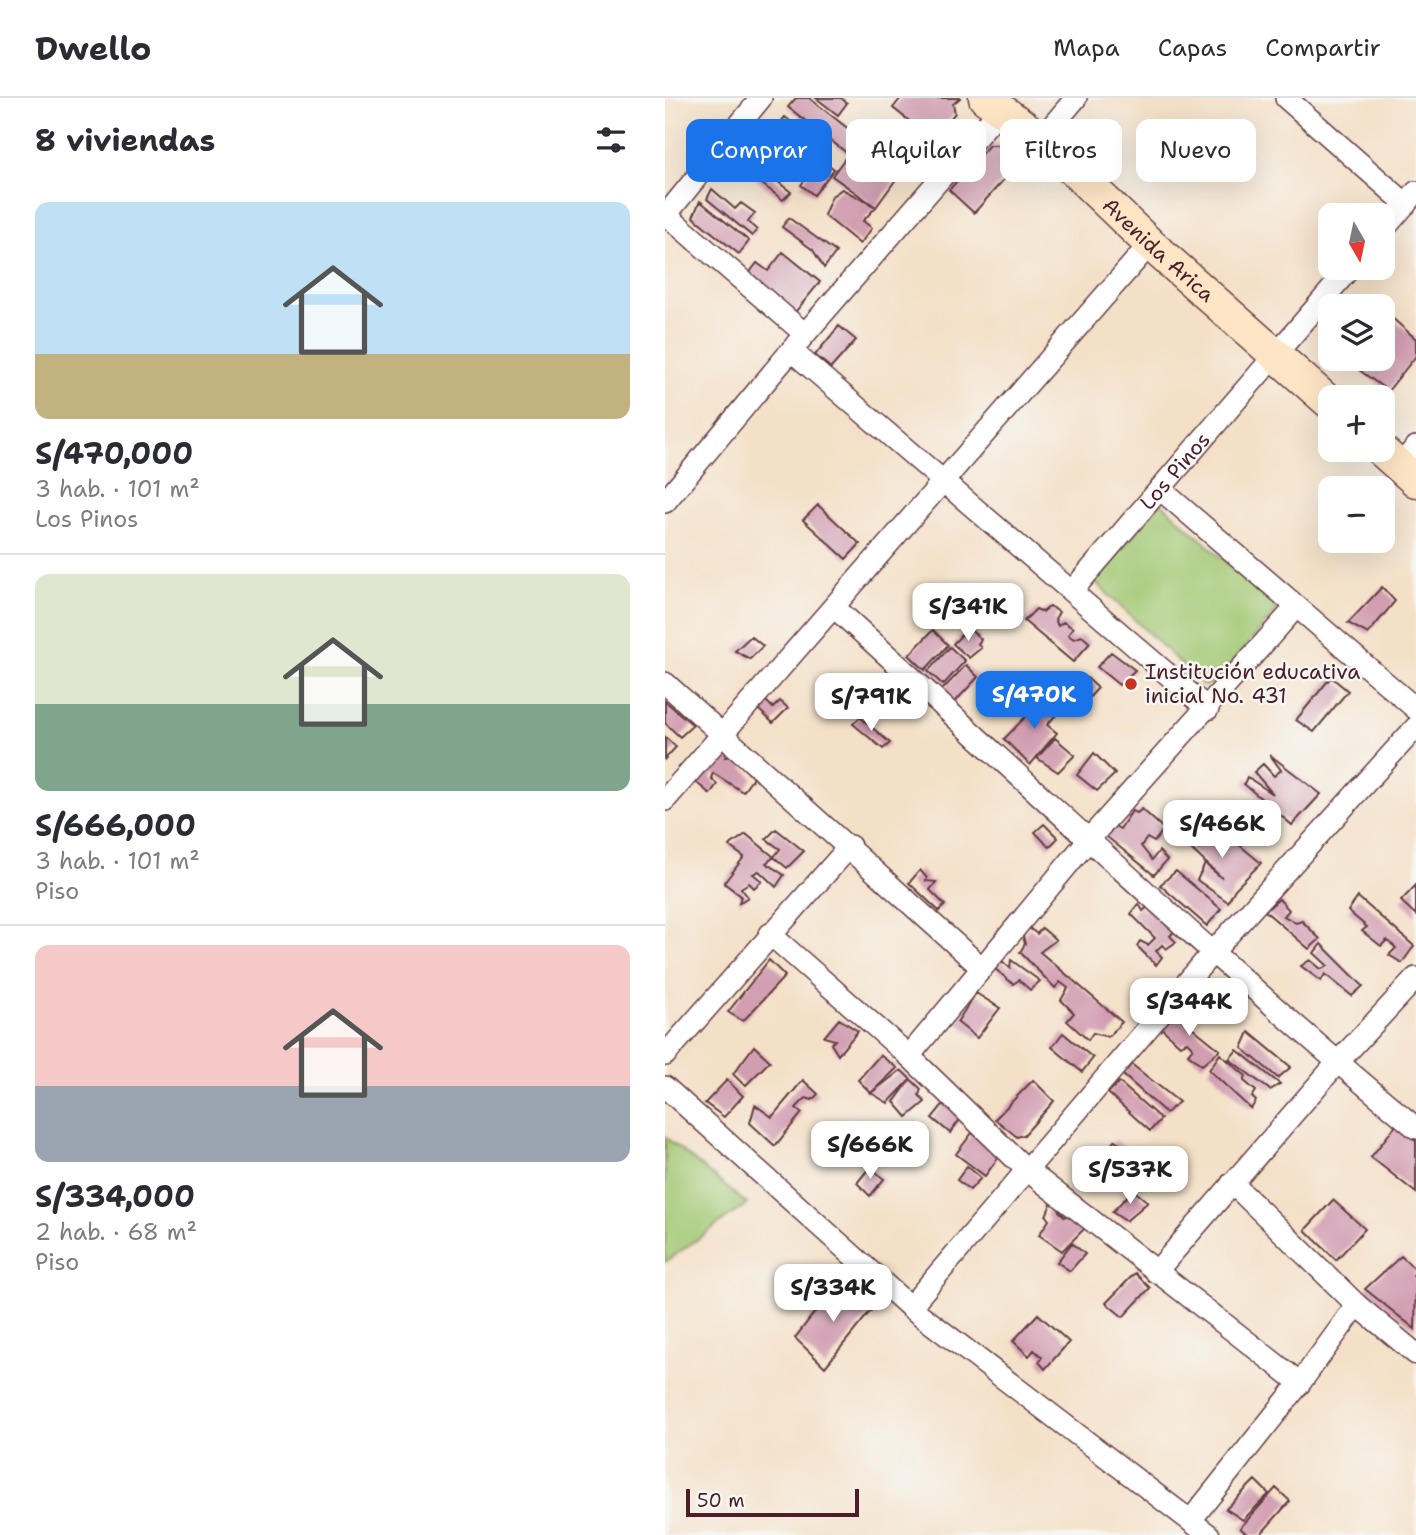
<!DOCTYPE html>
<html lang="es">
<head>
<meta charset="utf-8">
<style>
	body { margin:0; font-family:"Shantell Sans",sans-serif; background:#f7f7f7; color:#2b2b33; height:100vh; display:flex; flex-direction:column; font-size:26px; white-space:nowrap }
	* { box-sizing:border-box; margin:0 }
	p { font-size:23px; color:#7c7c81 }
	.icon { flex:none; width:38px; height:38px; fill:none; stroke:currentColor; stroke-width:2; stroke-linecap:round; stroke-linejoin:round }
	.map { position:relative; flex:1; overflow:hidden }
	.panel { display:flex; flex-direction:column; background:#fff; width:665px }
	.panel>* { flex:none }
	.banner { position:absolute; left:21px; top:21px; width:625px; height:63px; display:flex; gap:14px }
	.needle { width:46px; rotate:171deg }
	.controls { position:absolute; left:653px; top:105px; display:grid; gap:14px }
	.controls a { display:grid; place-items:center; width:77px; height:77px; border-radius:14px; background:#fff; box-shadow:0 7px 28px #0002; font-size:35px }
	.scale { position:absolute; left:21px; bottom:18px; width:173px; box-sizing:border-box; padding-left:7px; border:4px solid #4a1f2b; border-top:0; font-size:19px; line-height:24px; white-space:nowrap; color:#4a1f2b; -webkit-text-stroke:5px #f6f6f2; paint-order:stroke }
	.price { position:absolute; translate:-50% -60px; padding:0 16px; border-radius:14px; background:#fff; color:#222; font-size:23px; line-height:46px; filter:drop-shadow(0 2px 4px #0008) }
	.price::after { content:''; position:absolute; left:50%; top:42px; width:21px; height:16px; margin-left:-10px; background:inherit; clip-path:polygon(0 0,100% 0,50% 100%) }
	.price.active { background:#1a73e8; color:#fff }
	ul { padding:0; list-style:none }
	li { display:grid; align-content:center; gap:14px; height:371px; padding:0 35px }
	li+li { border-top:2px solid #e1e1e2 }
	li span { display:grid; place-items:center; height:217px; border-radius:14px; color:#555 }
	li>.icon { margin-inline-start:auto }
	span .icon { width:126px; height:126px; fill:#fffc; stroke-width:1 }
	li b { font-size:30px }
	h2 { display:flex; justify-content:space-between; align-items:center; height:84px; padding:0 35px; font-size:30px }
	.pill { padding:0 24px; border-radius:14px; background:#fff; box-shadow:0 7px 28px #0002; font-size:24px; line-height:63px }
	.pill.active { background:#1a73e8; color:#fff }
	header { display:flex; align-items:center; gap:42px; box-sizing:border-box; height:98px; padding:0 35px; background:#fff; border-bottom:2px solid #e1e1e2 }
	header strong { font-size:33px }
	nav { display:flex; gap:38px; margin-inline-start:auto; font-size:24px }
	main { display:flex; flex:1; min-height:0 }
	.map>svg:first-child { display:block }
</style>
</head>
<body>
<header>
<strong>Dwello</strong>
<nav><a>Mapa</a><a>Capas</a><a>Compartir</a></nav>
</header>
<main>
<section class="panel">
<h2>8 viviendas<svg class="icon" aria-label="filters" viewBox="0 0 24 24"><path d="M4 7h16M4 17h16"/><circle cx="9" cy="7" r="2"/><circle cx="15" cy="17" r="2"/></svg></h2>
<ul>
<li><span style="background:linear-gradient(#bfe0f5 70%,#c2b280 0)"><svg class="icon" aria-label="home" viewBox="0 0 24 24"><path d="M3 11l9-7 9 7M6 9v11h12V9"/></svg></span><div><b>S/470,000</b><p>3 hab. · 101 m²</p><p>Los Pinos</p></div></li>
<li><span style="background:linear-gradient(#dfe7d0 60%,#7fa58c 0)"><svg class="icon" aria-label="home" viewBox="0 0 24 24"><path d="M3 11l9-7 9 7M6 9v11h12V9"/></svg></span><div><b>S/666,000</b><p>3 hab. · 101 m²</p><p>Piso</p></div></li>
<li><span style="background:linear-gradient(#f6c9c9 65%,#9aa5b1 0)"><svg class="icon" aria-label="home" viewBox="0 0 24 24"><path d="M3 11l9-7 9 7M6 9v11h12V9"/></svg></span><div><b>S/334,000</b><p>2 hab. · 68 m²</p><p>Piso</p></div></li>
</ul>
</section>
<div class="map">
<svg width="751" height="1437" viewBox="0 0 751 1437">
	<rect width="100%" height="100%" fill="#f6f6f2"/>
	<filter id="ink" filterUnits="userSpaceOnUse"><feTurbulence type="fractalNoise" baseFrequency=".0143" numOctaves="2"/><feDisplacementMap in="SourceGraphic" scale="14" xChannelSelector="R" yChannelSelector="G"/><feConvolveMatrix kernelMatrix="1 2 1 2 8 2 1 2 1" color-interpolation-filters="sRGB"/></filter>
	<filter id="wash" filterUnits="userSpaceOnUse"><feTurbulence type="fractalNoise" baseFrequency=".00686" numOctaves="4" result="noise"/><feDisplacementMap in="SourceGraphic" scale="28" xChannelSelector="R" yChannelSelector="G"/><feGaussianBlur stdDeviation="1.57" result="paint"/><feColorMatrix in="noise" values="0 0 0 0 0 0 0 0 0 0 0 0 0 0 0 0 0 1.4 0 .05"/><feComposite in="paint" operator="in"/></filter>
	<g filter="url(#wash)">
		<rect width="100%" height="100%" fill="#f4e0c7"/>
		<!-- green -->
		<path fill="#a1c771" stroke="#76734e" stroke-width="2" d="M495,404L613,511L549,585L539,588L430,484Z
			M0,1039L82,1106L0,1164Z"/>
		<g id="blocks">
			<!-- building -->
			<path fill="#d19db1" d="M131,0H144L195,40L188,49L232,80L211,109L167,78L183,56L123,9Z
				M151,0H176L182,5L173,17Z
				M236,0H295L288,6L290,15L281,26L294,35L281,52L228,10Z
				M120,19L151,43L147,54L169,71L149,97L136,87L145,75L102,41Z
				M203,29L224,46L231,39L242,49L232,61L199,33Z
				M92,47L125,71L118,79L88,57Z
				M324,47H342L357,61L309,115L284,92Z
				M85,62L126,94L118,102L77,71Z
				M47,91L70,111L76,105L90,115L83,124L92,132L87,138L42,101Z
				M177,91L211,109L198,123L207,130L195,146L159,117L167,98Z
				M35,103L84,143L74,156L28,119Z
				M124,120L171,154L159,170L148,152L117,129Z
				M118,154L155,184L127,218L79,182L92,165L103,173Z
				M718,212L751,241V258L723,293L679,261H718Z
				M174,228L191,242L166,270L150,257Z
				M153,407L195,446L181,461L138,422Z
				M717,489L730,503L703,536L683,525Z
				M385,508L394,514L390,521L393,528L398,524L408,530L403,537L409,541L417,538L425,545L408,564L359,523L371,511L378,514Z
				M303,530L316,541L313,546L316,550L304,560L288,546Z
				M268,532L283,547L260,572L244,557Z
				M86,538L98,548L85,561L70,553Z
				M285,549L300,563L278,587L263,573Z
				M446,554L470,572L454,587L432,569Z
				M301,567L313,579L289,605L276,593Z
				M666,579L683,593L649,634L631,622Z
				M422,580L433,590L409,616L399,607Z
				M99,601L108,610L115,603L123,610L108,625L92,610Z
				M378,601L386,607L391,602L398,609L382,627L392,635L365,667L339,641Z
				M0,603L28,627L15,639L0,625Z
				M195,619L225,645L218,651L188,626Z
				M0,639L11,649L0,661Z
				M390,640L410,657L393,674L372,660Z
				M53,651L61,654L60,659L68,658L88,680L78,694L48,675L46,680L52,686L45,696L25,679L29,671L39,674Z
				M429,655L450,676L432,693L412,677Z
				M605,657L656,696L627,727L579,686L582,679L608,696L589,674L598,666L609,678L616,672Z
				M477,711L499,731L489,744L482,740L476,748L487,762L494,753L502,762L489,777L436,734L448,727L455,731L467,713L472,715Z
				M543,721L596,765L570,791L563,804L532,782L540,766L557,780L525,750L531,741L530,734Z
				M379,726L393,740L384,749L370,734Z
				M111,731L139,753L122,770L109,759L115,751L101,741Z
				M81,736L109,759L101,765L119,777L111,789L94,773L88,776L97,783L89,790L84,785L76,790L83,799L74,805L76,798L59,785L79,759L64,748Z
				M255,772L262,780L261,783L271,784L265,792L280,807L274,813L244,785Z
				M511,773L556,811L542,828L495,787Z
				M751,787V817L736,803Z
				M693,799L749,848L737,865L724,857L731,850L722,842L716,848L697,833L702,829L683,813Z
				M614,801L624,812L619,818L631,825L637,823L655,841L644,851L600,813Z
				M474,806L478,813L486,806L511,831L505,838L511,844L501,851L497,847L491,853L497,859L491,867L472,848L475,843L483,847L490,840L466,816Z
				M364,830L372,836L377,830L391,842L375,854L457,924L443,939L428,935L423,942L402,923L409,915L396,902L403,890L395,884L390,890L355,854L360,846L358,838Z
				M656,846L698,888L687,898L660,876L656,883L636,868L645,862L656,871L663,868L649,855Z
				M104,862L120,878L78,923L63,914Z
				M346,862L375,883L365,892L354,882L348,886L329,870L337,863L345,870Z
				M311,895L335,910L312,940L292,924Z
				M507,913L555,952L537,967L523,956L528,950L522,944L515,947L493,927Z
				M174,921L193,933L173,957L166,946L170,942L159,939Z
				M584,934L626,969L613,980L577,950Z
				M398,935L428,960L417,974L387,949Z
				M89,948L105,963L80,988L68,976Z
				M572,952L615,986L605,992L564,961Z
				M555,956L581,978L579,983L591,993L587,999L591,1003L586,1011L544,972Z
				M215,957L232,970L206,995L193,982Z
				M465,965L514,1004L501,1015L457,976Z
				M236,972L256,991L254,997L260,1004L242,1019L229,1004L245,982L223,1005L206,995Z
				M62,982L78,998L59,1019L40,1005Z
				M138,982L153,996L147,1002L141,1000L131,1010L137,1015L110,1048L85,1025L90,1007L107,1019Z
				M368,982L389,1003L359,1037L352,1039L330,1021Z
				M454,984L496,1021L485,1033L443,995Z
				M280,1004L296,1020L285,1035L267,1020Z
				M732,1026L751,1043V1095L706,1059Z
				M307,1035L335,1057L320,1078L291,1056Z
				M450,1042L465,1053L436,1090L416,1086Z
				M302,1068L316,1080L305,1092L292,1082Z
				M205,1069L219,1081L205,1098L192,1085Z
				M468,1092L483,1104L461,1123L447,1114Z
				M668,1102L700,1131L671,1162L640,1132Z
				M387,1103L397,1108L394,1113L400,1119L408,1112L424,1126L397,1153L374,1137L384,1122L381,1118Z
				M407,1145L420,1156L405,1173L392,1164Z
				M736,1158L751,1172L748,1178L751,1180L750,1231L700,1191Z
				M470,1175L485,1190L458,1219L441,1205Z
				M173,1184L208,1210L160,1269L130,1240Z
				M373,1216L404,1244L380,1271L374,1264L377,1259L369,1252L364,1258L348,1243Z
				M590,1382L604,1396L578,1422L561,1411Z
				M611,1390L625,1403L595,1437H583L575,1430Z"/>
		</g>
	</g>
	<g filter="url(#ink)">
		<use href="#blocks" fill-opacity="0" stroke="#643c42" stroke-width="2"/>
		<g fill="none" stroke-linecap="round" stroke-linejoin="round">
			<defs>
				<g id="street">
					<path d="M621,0L741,106"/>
					<path d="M376,41L411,0"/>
					<path d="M0,116L140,236"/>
					<path d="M1,117L96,0"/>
					<path d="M718,132L751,94"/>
					<path d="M128,254L543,611"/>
					<path d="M734,368L751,349"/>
					<path d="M495,391L751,611"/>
					<path d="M0,404L140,236L335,12"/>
					<path id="s1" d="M407,493L685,170"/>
					<path d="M170,510C363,684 551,864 751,1030"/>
					<path d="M0,585L317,870"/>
					<path d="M0,702L485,146"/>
					<path d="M105,836L244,958L362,1072L635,1285"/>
					<path d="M0,957L185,748"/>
					<path d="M244,958L425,740L631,509"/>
					<path d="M0,989L245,1209L544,1437"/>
					<path d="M567,1085L692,1207L751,1256"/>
					<path d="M491,1174L672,965L751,880"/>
					<path d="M245,1209L547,855L751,629"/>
					<path d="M526,1422L635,1285L692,1207"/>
				</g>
				<g id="secondary">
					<path id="s2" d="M320,0L376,41L485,146L665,305"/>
					<path d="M716,352L751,383"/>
				</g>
			</defs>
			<!-- street casing -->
			<use href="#street" stroke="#643c42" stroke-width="24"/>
			<!-- secondary casing -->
			<use href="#secondary" stroke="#643c42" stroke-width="35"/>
			<!-- street -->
			<use href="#street" stroke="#fff" stroke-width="21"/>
			<!-- secondary -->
			<use href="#secondary" stroke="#fde5c5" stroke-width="32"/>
		</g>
	</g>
	<!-- markers -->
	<circle fill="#c8321e" stroke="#f6f6f2" stroke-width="2.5" cx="466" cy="586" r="7"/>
	<g text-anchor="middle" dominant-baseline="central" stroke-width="5" stroke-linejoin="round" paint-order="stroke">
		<!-- street labels -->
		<g font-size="21" fill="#4a1f2b" stroke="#f6f6f2">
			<text stroke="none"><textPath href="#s2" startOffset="231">Avenida Arica</textPath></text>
			<text stroke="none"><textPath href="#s1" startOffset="158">Los Pinos</textPath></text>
		</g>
		<!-- poi labels -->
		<g font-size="21" fill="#4a1f2b" stroke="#f6f6f2" text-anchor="start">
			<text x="480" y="574">Institución educativa<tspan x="480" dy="24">inicial No. 431</tspan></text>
		</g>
	</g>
</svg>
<div class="controls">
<a><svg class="needle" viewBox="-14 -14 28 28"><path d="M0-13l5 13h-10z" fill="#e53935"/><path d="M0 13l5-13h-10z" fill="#7c7c81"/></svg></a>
<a><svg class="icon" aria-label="layers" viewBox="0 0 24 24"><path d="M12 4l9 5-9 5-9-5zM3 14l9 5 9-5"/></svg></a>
<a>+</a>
<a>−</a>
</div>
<div class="scale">50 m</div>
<b class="price" style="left:303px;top:545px">S/341K</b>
<b class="price active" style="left:369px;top:633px">S/470K</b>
<b class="price" style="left:206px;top:635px">S/791K</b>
<b class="price" style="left:557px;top:762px">S/466K</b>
<b class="price" style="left:524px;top:940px">S/344K</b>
<b class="price" style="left:205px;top:1083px">S/666K</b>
<b class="price" style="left:465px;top:1108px">S/537K</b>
<b class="price" style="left:168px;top:1226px">S/334K</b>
<div class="banner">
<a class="pill active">Comprar</a>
<a class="pill">Alquilar</a>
<a class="pill">Filtros</a>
<a class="pill">Nuevo</a>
</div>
</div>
</main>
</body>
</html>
